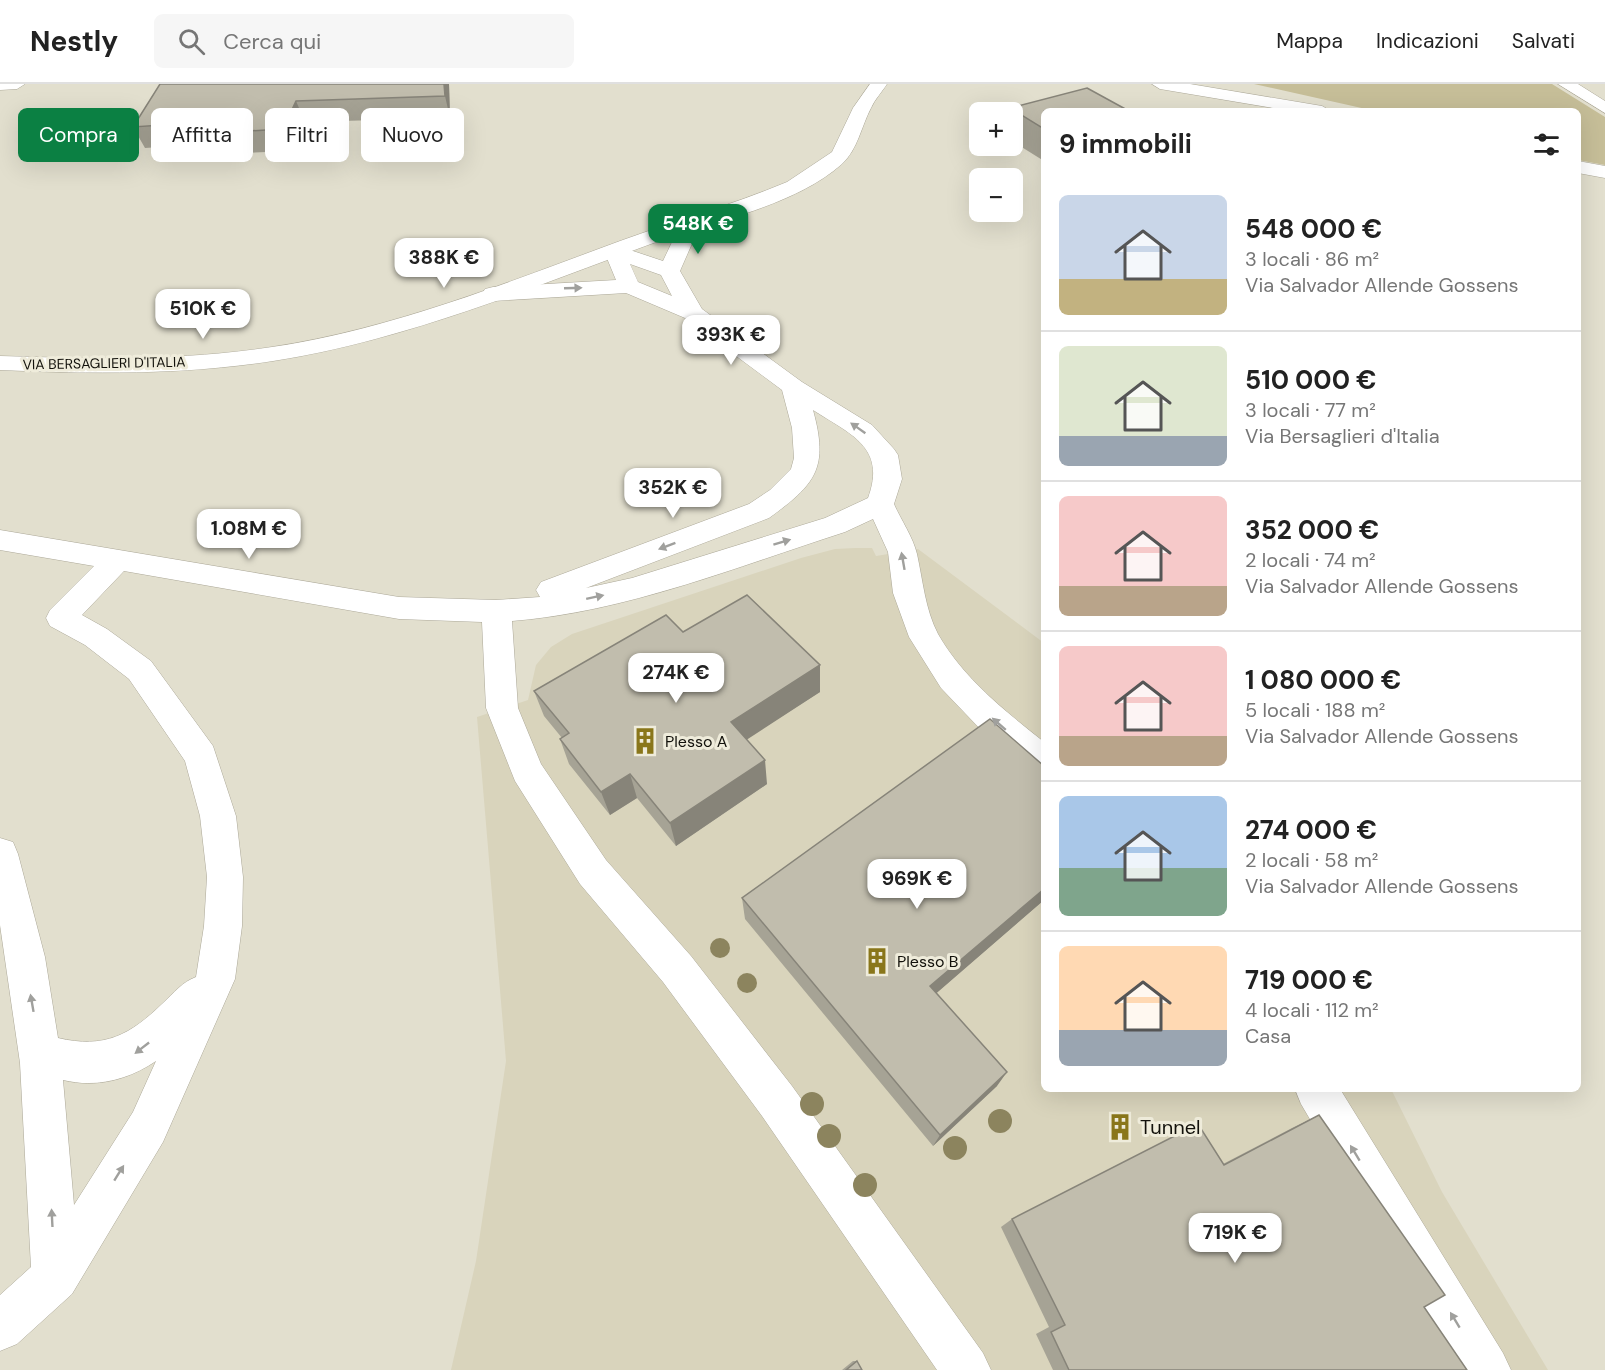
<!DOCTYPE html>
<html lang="it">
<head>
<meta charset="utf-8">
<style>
	body { margin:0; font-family:"DM Sans",sans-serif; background:#f6f6f6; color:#222; height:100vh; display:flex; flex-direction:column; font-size:22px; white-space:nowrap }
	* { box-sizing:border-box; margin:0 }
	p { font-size:20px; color:#767676 }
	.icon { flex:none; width:33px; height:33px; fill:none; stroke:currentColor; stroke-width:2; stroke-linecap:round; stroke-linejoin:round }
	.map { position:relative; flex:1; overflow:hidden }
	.drawer { position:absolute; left:1041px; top:24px; width:540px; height:984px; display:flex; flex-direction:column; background:#fff; border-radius:9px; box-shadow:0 6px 24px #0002 }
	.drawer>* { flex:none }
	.hud { position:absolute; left:18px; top:24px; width:570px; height:54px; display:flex; gap:12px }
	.buttons { position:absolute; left:969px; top:18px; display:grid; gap:12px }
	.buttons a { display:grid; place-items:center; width:54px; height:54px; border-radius:9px; background:#fff; box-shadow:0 6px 24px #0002; font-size:30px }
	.price { position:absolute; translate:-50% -51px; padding:0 14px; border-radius:12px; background:#fff; color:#222; font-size:20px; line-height:39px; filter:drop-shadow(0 2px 3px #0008) }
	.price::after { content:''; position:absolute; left:50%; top:36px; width:18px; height:14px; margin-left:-9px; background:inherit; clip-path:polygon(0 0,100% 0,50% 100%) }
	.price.active { background:#0b8043; color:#fff }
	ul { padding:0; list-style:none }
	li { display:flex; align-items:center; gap:18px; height:150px; padding:0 18px }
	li+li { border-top:2px solid #e0e0e0 }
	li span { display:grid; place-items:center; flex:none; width:168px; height:120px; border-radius:9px; color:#555 }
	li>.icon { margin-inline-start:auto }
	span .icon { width:72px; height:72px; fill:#fffc; stroke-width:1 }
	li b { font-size:26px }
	h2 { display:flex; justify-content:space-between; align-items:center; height:72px; padding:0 18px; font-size:26px }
	.chip { padding:0 21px; border-radius:9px; background:#fff; box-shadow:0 6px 24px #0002; font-size:21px; line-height:54px }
	.chip.active { background:#0b8043; color:#fff }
	header { display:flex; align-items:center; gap:36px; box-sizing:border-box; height:84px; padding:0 30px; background:#fff; border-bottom:2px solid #e0e0e0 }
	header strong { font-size:28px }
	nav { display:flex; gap:33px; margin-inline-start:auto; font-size:21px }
	.search { width:420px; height:54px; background:#f6f6f6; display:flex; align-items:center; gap:15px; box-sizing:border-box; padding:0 21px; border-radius:9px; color:#767676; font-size:22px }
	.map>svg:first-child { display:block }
</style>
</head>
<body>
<header>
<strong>Nestly</strong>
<div class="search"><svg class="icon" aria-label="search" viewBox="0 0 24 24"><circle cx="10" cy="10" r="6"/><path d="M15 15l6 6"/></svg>Cerca qui</div>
<nav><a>Mappa</a><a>Indicazioni</a><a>Salvati</a></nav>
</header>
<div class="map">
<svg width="1605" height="1286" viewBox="0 0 1605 1286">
	<rect width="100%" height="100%" fill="#e2dfce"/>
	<!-- built -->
	<path fill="#d9d4bc" d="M855,464H872L876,472L918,465L1044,559V1005H1391L1442,1108L1548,1286H451L476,1177L506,977L477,633L528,616L536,581L551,563L572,550L801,474L835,465Z"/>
	<!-- green -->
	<path fill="#c6be98" d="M1254,0H1552L1605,33V81L1578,76V27H1375Z"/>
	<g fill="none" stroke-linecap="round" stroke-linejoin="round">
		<defs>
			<path id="minor" d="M0,0H25L17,5L0,6Z
				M1558,0H1578L1605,17V29Z
				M691,133L698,135L701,139L680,187L702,225L802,298L872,341L894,365L898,371L902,395L894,420C901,436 913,453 917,470C923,497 925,525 938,550C963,594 1005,627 1044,658V691L1032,687L985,650L941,604L909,553L893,509L888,468L873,435L845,448C736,483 626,528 512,537L518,624L541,680L606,776L691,872L792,1002L983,1269L991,1286H937L762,1032L663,898L580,800L515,697L486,624L482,538L399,535L124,487L82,531L107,545L151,577L213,662L236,732L243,793L242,842L235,895L163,1058L72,1210L17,1260L0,1267V1211L31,1183L20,979L0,841V754L13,758L18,770L45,873L58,954C105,965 130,951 163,919C174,909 182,898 196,893L204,842L207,793L200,732L185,677L129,595L85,561L50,542L46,534L50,526L94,482L0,466V446L399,513L496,516L540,513L536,506L541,498L749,420L770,406L791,385L794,374L792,344L782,306L685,234L626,209L493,217L485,215L482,210L485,205L493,203L616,196L604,167L607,163H621L663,177L681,139L684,135ZM630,180L661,191L672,212L638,198ZM813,326C850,350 887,363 868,414L825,434L632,494L586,504L769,434C816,400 829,384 813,326ZM156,977L133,1028L74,1121L63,996C96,1004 128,996 156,977Z
				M1295,1005H1340L1503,1269L1511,1286H1458L1301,1020Z"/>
			<path id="major" d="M870,0H887C882,8 875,15 871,24C861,43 858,65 842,80C796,121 716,137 659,157C532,203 407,256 273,277C182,291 91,290 0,286V272C91,275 182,277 272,263C392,245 506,199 620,157C675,137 732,121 787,98L832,68L853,24Z
				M1152,0H1190L1322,22L1331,27H1291L1160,5Z
				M1578,77L1605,82V94L1578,89Z"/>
		</defs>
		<!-- minor casing -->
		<use href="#minor" stroke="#aca898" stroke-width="1"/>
		<!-- major casing -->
		<use href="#major" stroke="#aca898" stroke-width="1"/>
		<!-- minor -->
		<use href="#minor" fill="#fff" fill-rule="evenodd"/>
		<!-- major -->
		<use href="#major" fill="#fff" fill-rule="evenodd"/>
	</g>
	<!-- trees -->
	<g fill="#8c845e">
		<circle cx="720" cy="864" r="10"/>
		<circle cx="747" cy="899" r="10"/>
		<circle cx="812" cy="1020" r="12"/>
		<circle cx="1000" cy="1037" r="12"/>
		<circle cx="829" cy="1052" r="12"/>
		<circle cx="955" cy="1064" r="12"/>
		<circle cx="865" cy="1101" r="12"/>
	</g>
	<!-- wall -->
	<path fill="#a6a395" d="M160,0H449L450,34L305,38L292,67L241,69L236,58L145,64L133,43Z
		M1010,24L1044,27V77L1012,57V28H1009Z
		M683,548L820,581V608L746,655L767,700L676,762L637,714L610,731L569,680L560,655L562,654L544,632L534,607Z
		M742,814L1044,816L936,909L997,1002L933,1062L745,835Z
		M1319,1031L1424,1223L1467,1286H1053L1036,1250L1049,1243L1001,1143L1012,1135L1223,1080L1292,1044Z
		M853,1277H857L862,1286H842Z"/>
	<!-- shaded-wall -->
	<path fill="#878479" d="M444,0H449L450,34L445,12Z
		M296,17L305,38L292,67L283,45Z
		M820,581V608L734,664L731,638Z
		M765,676L767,700L676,762L670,739Z
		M630,690L637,714L610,731L601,708Z
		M1044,805V816L924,920L930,902Z
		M1007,988L997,1002L933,1062L940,1051Z"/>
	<!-- building -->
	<path fill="#c1bdad" stroke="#878479" stroke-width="1.5" d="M160,0H444L445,12L296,17L283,45L231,48L237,36L133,43Z
		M1087,4L1129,27H1044V45L1010,24Z
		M747,511L820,581L731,638L765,676L670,739L630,690L601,708L560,655L569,649L534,607L666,531L683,548Z
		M990,635L1044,682V805L930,902L1007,988L940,1051L742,814Z
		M1319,1031L1445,1211L1424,1223L1467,1286H1069L1051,1248L1065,1241L1012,1135L1198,1040L1224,1081Z
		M857,1277L862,1286H846Z"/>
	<!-- one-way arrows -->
	<defs><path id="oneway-solid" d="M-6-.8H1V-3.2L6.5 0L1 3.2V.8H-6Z" transform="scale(1.5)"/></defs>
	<g fill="#a0a09d">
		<use href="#oneway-solid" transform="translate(573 204) rotate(-2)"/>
		<use href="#oneway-solid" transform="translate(858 344) rotate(-145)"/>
		<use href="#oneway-solid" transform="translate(782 458) rotate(-17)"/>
		<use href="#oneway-solid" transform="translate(667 462) rotate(159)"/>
		<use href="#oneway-solid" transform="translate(903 477) rotate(-100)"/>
		<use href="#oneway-solid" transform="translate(595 513) rotate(-12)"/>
		<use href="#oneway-solid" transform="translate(999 640) rotate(-139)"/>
		<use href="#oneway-solid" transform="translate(32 919) rotate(-100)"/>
		<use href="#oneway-solid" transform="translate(142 964) rotate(142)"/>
		<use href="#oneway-solid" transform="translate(1355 1069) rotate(-121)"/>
		<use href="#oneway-solid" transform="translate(119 1089) rotate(-58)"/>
		<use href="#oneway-solid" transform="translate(52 1134) rotate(-93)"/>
		<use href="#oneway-solid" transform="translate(1455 1236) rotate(-121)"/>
	</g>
	<!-- icons -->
	<defs>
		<symbol id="building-bare" viewBox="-9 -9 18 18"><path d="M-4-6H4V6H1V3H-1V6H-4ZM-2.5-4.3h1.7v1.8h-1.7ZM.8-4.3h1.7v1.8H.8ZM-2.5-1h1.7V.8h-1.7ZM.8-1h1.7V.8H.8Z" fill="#89761a" stroke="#efecdb" stroke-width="2.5" paint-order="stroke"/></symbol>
	</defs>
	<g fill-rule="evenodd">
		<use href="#building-bare" x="626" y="638" width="38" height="38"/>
		<use href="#building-bare" x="858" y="858" width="38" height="38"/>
		<use href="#building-bare" x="1101" y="1024" width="38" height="38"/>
	</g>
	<g text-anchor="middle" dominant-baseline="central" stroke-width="6" stroke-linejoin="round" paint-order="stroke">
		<!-- far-street labels -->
		<g font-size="14" fill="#12110b" stroke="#efecdb">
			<text transform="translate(104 279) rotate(-1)">VIA BERSAGLIERI D'ITALIA</text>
		</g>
		<!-- poi labels -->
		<g font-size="16" fill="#12110b" stroke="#efecdb" text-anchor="start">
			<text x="665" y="657">Plesso A</text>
			<text x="897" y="877">Plesso B</text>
		</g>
		<!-- near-poi labels -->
		<g font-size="20" fill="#12110b" stroke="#efecdb" text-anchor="start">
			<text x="1140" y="1043">Tunnel</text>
		</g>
	</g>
</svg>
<div class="buttons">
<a>+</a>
<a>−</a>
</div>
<b class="price active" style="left:698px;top:171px">548K €</b>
<b class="price" style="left:444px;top:205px">388K €</b>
<b class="price" style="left:203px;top:256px">510K €</b>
<b class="price" style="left:731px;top:282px">393K €</b>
<b class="price" style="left:673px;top:435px">352K €</b>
<b class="price" style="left:249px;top:476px">1.08M €</b>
<b class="price" style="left:676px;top:620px">274K €</b>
<b class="price" style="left:917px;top:826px">969K €</b>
<b class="price" style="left:1235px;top:1180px">719K €</b>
<div class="hud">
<a class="chip active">Compra</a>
<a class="chip">Affitta</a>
<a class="chip">Filtri</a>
<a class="chip">Nuovo</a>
</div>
<section class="drawer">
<h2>9 immobili<svg class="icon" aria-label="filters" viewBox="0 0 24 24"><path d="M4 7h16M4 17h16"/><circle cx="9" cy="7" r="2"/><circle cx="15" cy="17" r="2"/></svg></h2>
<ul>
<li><span style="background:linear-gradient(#c9d6e8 70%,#c2b280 0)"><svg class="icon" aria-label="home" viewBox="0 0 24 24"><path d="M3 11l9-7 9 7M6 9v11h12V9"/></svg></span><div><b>548 000 €</b><p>3 locali · 86 m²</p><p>Via Salvador Allende Gossens</p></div></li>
<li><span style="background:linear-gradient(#dfe7d0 75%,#9aa5b1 0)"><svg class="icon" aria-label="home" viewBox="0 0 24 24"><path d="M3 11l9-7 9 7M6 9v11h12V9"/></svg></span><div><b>510 000 €</b><p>3 locali · 77 m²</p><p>Via Bersaglieri d'Italia</p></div></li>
<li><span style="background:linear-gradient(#f6c9c9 75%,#b9a48a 0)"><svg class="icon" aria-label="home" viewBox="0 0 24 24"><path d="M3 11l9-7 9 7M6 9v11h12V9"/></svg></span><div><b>352 000 €</b><p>2 locali · 74 m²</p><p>Via Salvador Allende Gossens</p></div></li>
<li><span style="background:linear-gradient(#f6c9c9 75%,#b9a48a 0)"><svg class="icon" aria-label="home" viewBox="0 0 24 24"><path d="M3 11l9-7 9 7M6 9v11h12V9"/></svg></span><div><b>1 080 000 €</b><p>5 locali · 188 m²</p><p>Via Salvador Allende Gossens</p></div></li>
<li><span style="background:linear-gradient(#a9c7e8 60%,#7fa58c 0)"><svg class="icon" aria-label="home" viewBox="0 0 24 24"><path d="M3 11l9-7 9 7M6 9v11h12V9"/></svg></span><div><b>274 000 €</b><p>2 locali · 58 m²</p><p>Via Salvador Allende Gossens</p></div></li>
<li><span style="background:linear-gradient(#ffd9b3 70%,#9aa5b1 0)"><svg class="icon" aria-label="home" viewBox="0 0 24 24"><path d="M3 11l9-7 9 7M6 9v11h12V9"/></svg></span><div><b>719 000 €</b><p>4 locali · 112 m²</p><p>Casa</p></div></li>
</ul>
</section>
</div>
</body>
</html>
